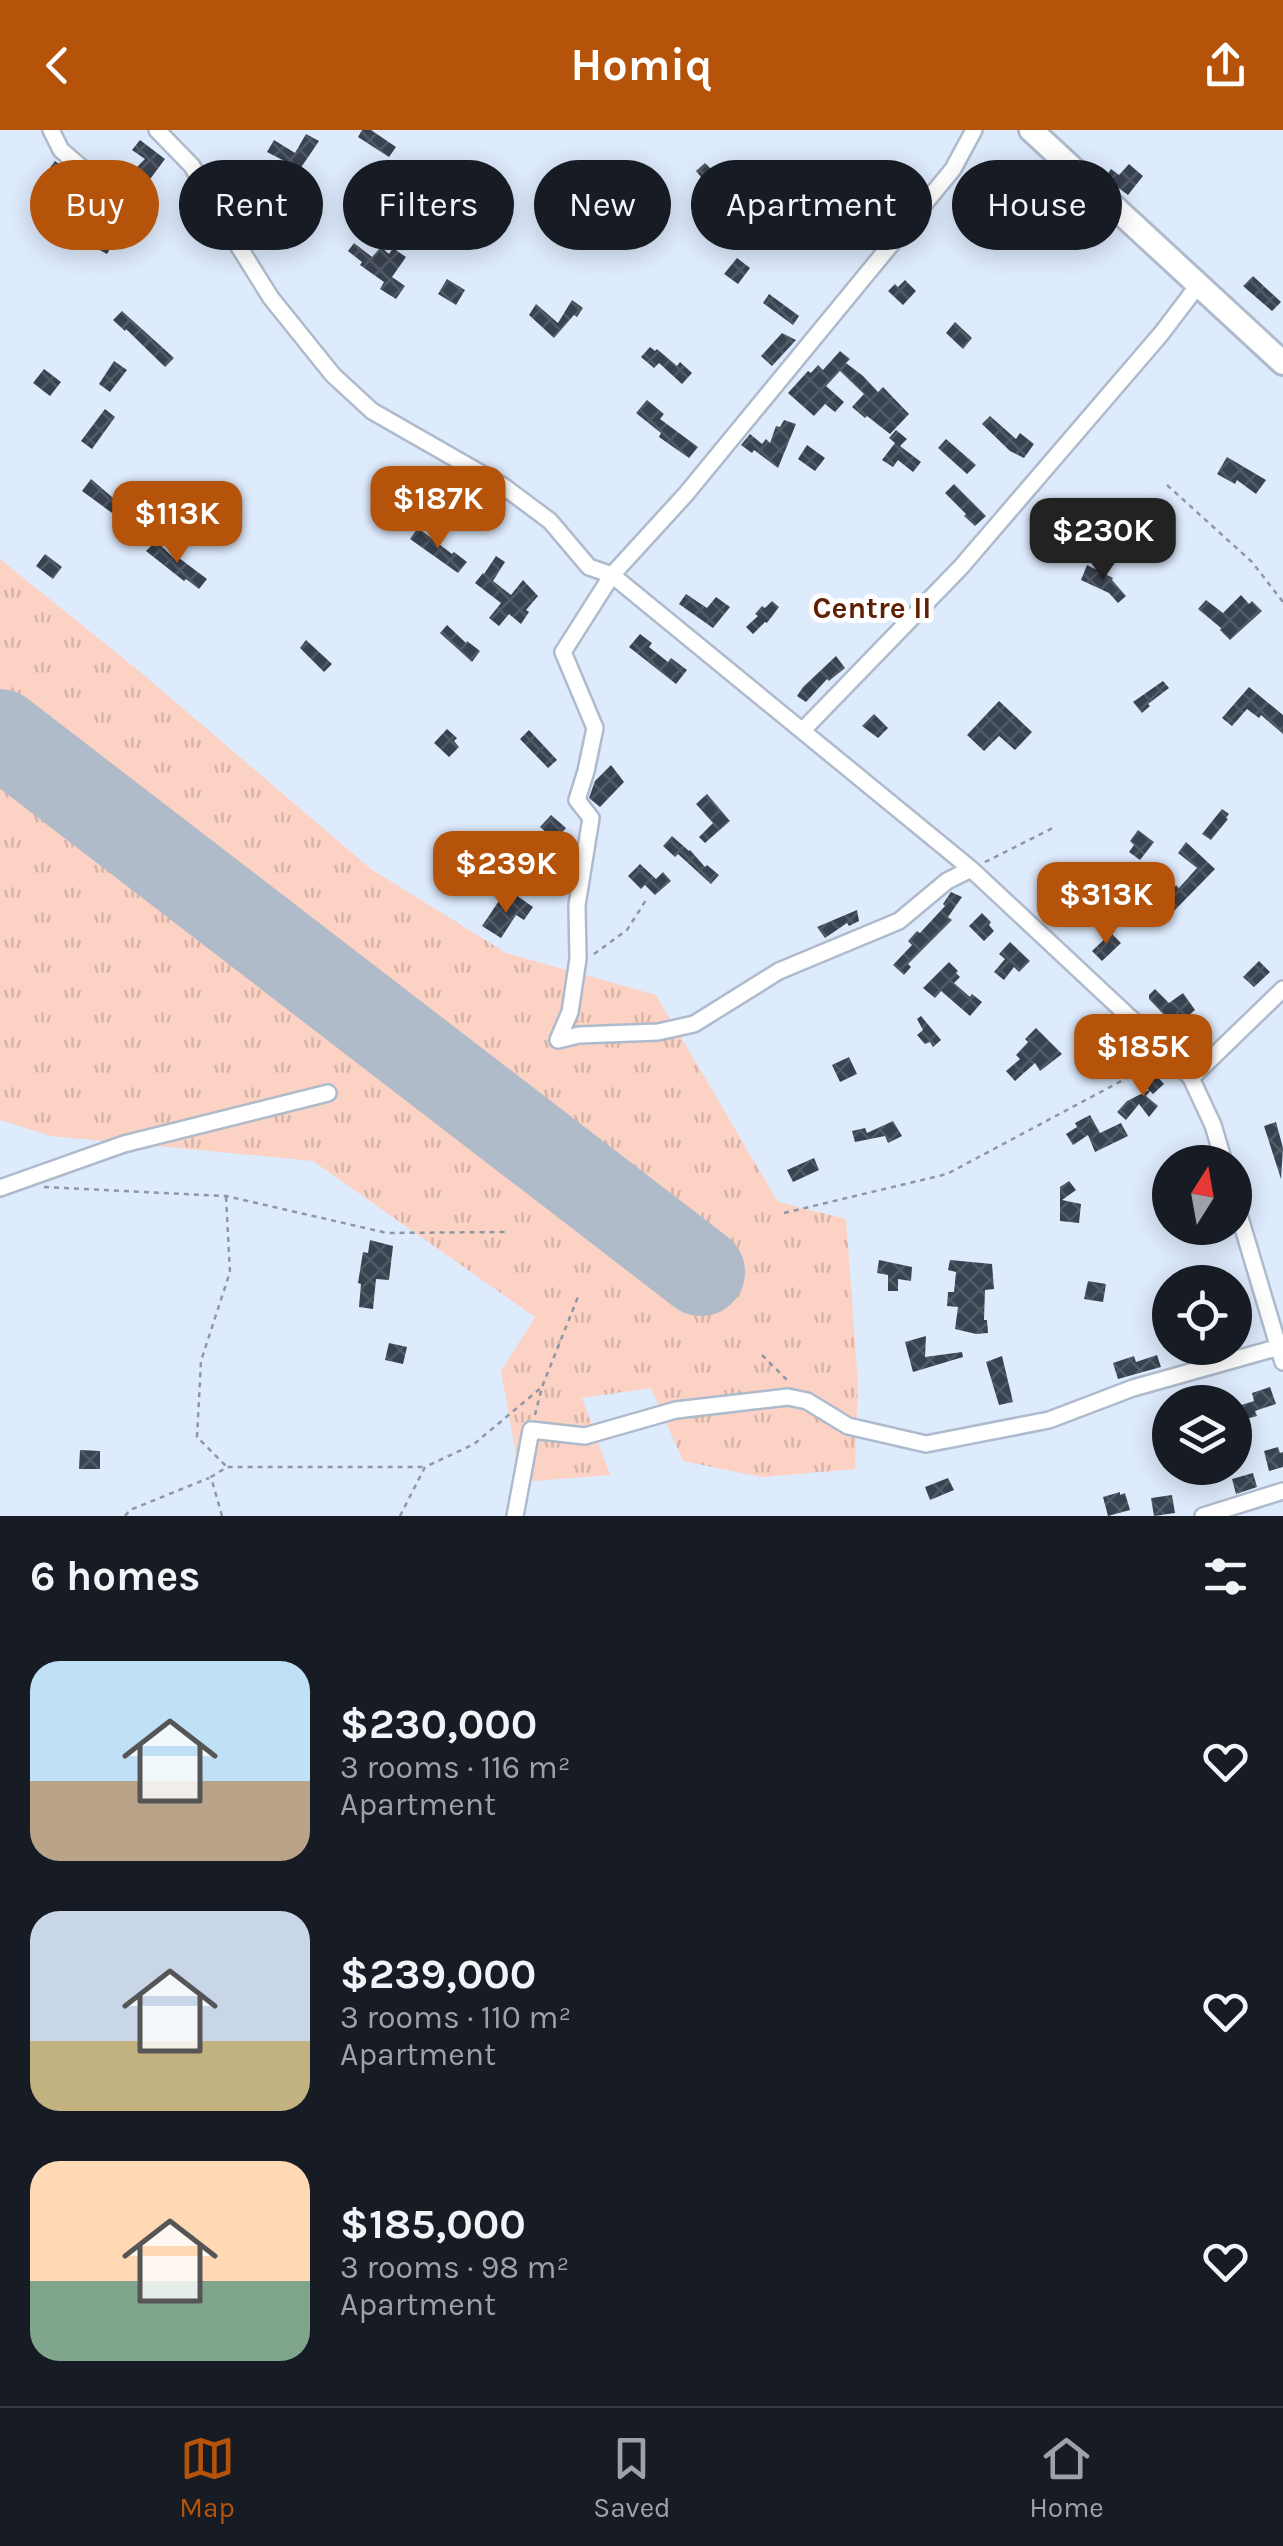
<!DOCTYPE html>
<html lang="en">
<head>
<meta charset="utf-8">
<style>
	body { margin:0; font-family:Karla,sans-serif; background:#242831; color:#f1f3f6; height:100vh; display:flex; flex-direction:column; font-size:38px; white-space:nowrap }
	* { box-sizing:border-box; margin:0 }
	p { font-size:32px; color:#9ea1a6 }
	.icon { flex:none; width:55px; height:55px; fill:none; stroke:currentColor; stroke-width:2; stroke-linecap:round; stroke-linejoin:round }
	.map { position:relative; height:1386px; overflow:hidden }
	.drawer { display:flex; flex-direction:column; background:#171b24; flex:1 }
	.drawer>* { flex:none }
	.guide { position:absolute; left:30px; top:30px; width:1225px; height:90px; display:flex; gap:20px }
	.needle { width:65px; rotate:11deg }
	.fabs { position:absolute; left:1152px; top:1015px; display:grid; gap:20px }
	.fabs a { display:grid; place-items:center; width:100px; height:100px; border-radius:50%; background:#171b24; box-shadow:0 5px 25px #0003; font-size:50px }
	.price { position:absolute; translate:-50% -85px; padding:0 22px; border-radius:20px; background:#b45309; color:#fff; font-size:32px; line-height:65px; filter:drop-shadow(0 2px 5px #0008) }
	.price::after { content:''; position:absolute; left:50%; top:60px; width:30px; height:22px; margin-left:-15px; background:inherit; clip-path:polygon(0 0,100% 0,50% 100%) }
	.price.on { background:#222; color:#fff }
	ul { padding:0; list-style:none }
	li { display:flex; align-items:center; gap:30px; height:250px; padding:0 30px }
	li span { display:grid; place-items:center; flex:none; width:280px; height:200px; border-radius:30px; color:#555 }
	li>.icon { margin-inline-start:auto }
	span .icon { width:120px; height:120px; fill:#fffc; stroke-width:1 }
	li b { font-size:42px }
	h2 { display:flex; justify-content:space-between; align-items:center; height:120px; padding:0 30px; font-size:42px }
	.chip { padding:0 35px; border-radius:45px; background:#171b24; box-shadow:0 5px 25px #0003; font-size:35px; line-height:90px }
	.chip.on { background:#b45309; color:#fff }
	header { display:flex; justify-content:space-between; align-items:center; height:130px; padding:0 30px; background:#b45309; color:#fff; font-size:45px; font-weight:700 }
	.menu { display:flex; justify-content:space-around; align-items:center; height:140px; border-top:2px solid #363941; background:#171b24; font-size:28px; color:#9ea1a6 }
	.menu a { display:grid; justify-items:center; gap:5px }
	.menu .on { color:#b45309 }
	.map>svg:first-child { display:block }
</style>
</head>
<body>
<header><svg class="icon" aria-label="back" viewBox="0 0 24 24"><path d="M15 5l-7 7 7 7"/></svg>Homiq<svg class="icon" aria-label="share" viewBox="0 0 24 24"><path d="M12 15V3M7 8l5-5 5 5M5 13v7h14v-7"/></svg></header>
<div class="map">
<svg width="1283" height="1386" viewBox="0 0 1283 1386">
	<defs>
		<pattern id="grass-tufts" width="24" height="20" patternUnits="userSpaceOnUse" patternTransform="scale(2.5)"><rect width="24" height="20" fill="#fbd2c3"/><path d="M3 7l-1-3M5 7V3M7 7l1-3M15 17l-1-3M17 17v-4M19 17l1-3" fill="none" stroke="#d6b4a7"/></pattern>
		<pattern id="building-cross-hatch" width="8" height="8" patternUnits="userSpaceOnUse" patternTransform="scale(2.5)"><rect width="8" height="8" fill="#384250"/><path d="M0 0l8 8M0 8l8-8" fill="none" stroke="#525a66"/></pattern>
	</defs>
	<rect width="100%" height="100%" fill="#deebfd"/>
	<!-- grass -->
	<path fill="url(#grass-tufts)" d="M0,429L139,541L371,739L506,823L656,865L778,1072L846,1089L858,1254L855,1339L761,1347L683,1331L651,1258L582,1268L610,1345L521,1352L501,1241L535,1187L313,1031L51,1006L0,990Z"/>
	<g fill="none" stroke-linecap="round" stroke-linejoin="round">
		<!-- runway -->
		<path stroke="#b0bbca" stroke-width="88" d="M0,603L701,1142"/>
	</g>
	<!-- building -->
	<path fill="url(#building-cross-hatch)" d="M362,0H371L396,17L389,27L358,7Z
		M306,4L319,11L300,39L267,22L274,10L295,23Z
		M140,10L165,29L148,52L134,40L145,29L132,20Z
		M55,31L72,44L63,56L46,43Z
		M855,32L874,36L871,52L852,48Z
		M705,33L724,52L725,50L739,60L736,65L742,72L739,76L706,53L696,41Z
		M1129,34L1143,46L1128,65L1105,48L1111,39L1119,45Z
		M562,56L579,68L570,82L552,71Z
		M372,58L390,72L382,85L363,74Z
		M991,61L1017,81L1008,93L981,72Z
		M404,77L414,79L442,97L436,107L423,99L427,92L402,86Z
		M1048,82L1070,104L1062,113L1048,100L1036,114L1027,106Z
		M80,97L91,107H100L113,114L107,124L74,107Z
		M354,113L372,127L381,117L389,124L393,118L406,127L392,147L405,156L396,169L380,159L384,152L360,135L362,132L348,121Z
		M737,128L750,138L738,154L724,144Z
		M1253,146L1281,172L1272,181L1243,156Z
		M447,149L465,160L456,175L438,164Z
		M905,150L916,161L903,175L888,161L895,154L898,157Z
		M769,164L799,186L793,195L763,173Z
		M572,170L583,178L577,187L574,185L554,208L529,185L536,174L558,193Z
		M122,181L174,228L165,237L126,199L125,201L113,190Z
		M955,192L972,208L963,219L946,203Z
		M782,203L796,210L772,236L761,226Z
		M650,217L655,221L657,219L677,236L680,232L692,243L682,254L659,233L654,238L641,227Z
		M840,221L850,229L846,233L863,246L878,262L883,257L909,284L890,304L867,286L865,288L852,277L864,264L840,241L826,256L844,272L835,282L825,274L814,286L788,263L808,241L811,243L818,235L823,240Z
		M114,231L127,240L110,262L99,254Z
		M44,239L61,252L50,266L33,253Z
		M647,270L664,284L660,289L698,317L689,328L659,307L661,303L636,283Z
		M105,279L115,287L92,319L81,311Z
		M990,286L1016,309L1020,303L1034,314L1024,328L1010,321L982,294Z
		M784,290L796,294L778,338L754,320L752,323L741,315L750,304L762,314L766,309L770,313L776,296L780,297Z
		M896,300L907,309L900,316L921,332L913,342L898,330L893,337L882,330L895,313L889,308Z
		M946,309L976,335L967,344L938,318Z
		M807,315L825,328L815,341L798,329Z
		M1227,327L1266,350L1256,364L1237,350L1235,354L1217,344Z
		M91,349L126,379L119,388L82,361Z
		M954,354L986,386L975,396L964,386L966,384L945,363Z
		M418,398L452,424L454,422L467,432L458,443L410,409Z
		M156,411L177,431L179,428L207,449L199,459L186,449L184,451L146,421Z
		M45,424L62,437L53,449L36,436Z
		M496,426L505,432L493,451L511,465L523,450L538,466L526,480L529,482L521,494L509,484L499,496L489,488L501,473L475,453L483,443L484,444Z
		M1087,435L1113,448L1112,450L1126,466L1118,473L1109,463L1081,450Z
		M686,464L707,478L716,467L730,477L713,498L679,474Z
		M1241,465L1249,474L1252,471L1262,481L1230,510L1220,500L1221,498L1198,479L1206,470L1223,483Z
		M772,471L779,477L767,493L765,492L753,504L746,497L758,486L755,484L762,476L765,478Z
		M447,495L466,513L467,511L480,521L472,532L440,503Z
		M640,504L652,513L649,517L668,532L671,528L687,540L676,554L629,517Z
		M306,510L332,534L324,542L300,518Z
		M836,526L845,538L829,551L827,549L806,572L797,566L803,557Z
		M1163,551L1169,558L1148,574L1150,576L1142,583L1133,572Z
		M1249,557L1283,585V604L1261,585L1259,588L1247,579L1232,596L1222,588Z
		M999,571L1032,602L1015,620L999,606L984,621L967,605Z
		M874,584L888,598L878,608L862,596Z
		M447,599L457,608L454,611L459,617L449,627L434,613Z
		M529,600L557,630L548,638L520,609Z
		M611,635L624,652L600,677L589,668L595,651Z
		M707,664L730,691L705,713L699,707L713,693L696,674Z
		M1222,679L1229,684L1226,688L1228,689L1211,710L1202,704Z
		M551,685L566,698L555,710L540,697Z
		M1138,700L1154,712L1140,730L1129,722L1134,715L1130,711Z
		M672,706L689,721L690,720L705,737L707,735L719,745L711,754L678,724L675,727L663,716Z
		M1186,712L1215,739L1174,781L1162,770L1176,755L1179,758L1197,738L1178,723Z
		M640,734L656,749L663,742L671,751L655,765L645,755L641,759L628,746Z
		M951,762L962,767L948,787L952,790L908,834L911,837L904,845L893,835L912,815L908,811L917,801L920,803L945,776L943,774Z
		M516,765L533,777L524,790L516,785L501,808L482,796L499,771L508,777Z
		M857,780L859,791L849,796L847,793L825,808L817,797Z
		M982,783L991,792L989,795L994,801L984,811L969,796Z
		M1111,803L1121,813L1102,831L1092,821Z
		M1010,812L1030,831L1019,842L1014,837L1004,850L994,842L1005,829L999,824Z
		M1259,831L1270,842L1254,857L1243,847Z
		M949,832L958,841L956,843L960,847L954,853L970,867L972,864L982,872L970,886L941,861L935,868L923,858Z
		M1155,859L1169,873L1183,863L1195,880L1169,902L1161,893L1167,888L1149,869V865Z
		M921,886L941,910L933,917L930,912L925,914L917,905L923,900L917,889Z
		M1036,898L1062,924L1040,941L1035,933L1015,951L1006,941L1020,929L1016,925L1028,912L1025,909Z
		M1120,913L1130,923L1116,939L1105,930Z
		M849,927L857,944L840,952L832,935Z
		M1154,943L1164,954L1153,964L1150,961L1146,966L1158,976L1149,987L1139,974L1126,990L1117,982L1127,971L1149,960L1143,953Z
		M1090,985L1100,1003L1121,993L1128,1006L1095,1022L1088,1005L1073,1015L1066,1004L1077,997L1075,993Z
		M893,991L902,1006L888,1013L885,1006L855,1012L852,1001L865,998L867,1003Z
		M1276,992L1283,1018L1281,1049L1264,996Z
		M814,1028L819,1040L793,1052L787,1040Z
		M1069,1051L1076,1060L1062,1070L1081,1074L1079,1093L1060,1091V1057Z
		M370,1110L393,1116L389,1150L376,1149L373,1179L359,1177L361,1154L358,1153L363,1122L368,1123Z
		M879,1130L912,1137L911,1151L898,1149V1161H888V1145L877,1143Z
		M950,1130L992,1134L994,1159L985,1160L984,1190H987L988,1203L976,1204L955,1199L958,1177L947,1176L948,1162H954L956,1142L948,1140Z
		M1088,1151L1106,1154L1103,1172L1084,1169Z
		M926,1206L925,1227L962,1222L963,1227L913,1242L905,1212Z
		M389,1213L407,1217L403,1234L385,1230Z
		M1157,1225L1161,1237L1118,1249L1113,1233L1134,1226L1136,1232Z
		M1002,1226L1013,1272L999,1275L986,1232Z
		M1270,1257L1276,1274L1255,1281L1257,1286L1235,1292V1277L1254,1271L1252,1263Z
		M1278,1317L1280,1323L1283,1322V1337L1269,1341L1264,1321Z
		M80,1320L100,1321V1339H79Z
		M1253,1343L1257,1357L1236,1364L1232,1349Z
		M948,1348L954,1360L930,1370L925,1357Z
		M1120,1362V1365L1125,1363L1130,1380L1108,1386L1103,1367Z
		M1172,1365L1175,1383L1154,1386L1151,1368Z"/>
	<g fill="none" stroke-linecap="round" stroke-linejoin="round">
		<defs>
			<path id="street" d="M51,0L61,20L82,38L95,97
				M157,0L192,36L226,96L271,168L333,245L372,281L503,356L550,391L589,437L612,445L971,739L1170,925L1191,948L1213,995L1224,1032
				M803,600L961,437L1161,204L1199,154
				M558,910L570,882L578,829L577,775L591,688L577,670L586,641L595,598L563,522L612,445L686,364L953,39L974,0
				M558,910L579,905L658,902L694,894L779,841L899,791L947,751L971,739
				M1191,948L1283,859
				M0,1058L124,1014L328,963
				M1235,1071L1283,1232
				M515,1386L531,1300L585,1306L676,1280L788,1267L807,1271L848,1296L926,1314L1049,1290L1133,1258L1283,1216
				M1203,1386L1283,1361"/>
			<path id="secondary" d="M1031,0L1283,233"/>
		</defs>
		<!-- street casing -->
		<use href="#street" stroke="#aebbcc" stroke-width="20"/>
		<!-- secondary casing -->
		<use href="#secondary" stroke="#aebbcc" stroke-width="28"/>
		<!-- path -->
		<path stroke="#8e97a4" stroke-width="2.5" stroke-dasharray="5 5" stroke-linecap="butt" d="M1167,355L1252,432L1283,472
			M985,732L1055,697
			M594,824L627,800L646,770
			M44,1057L226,1066L387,1103L508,1102
			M226,1067L230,1142L201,1231L197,1307L227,1337
			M784,1083L947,1044L1155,933
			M762,1225L789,1252
			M535,1285L542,1257L578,1167
			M125,1386L130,1380L209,1348
			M222,1386L211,1347L227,1337H425
			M400,1386L425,1337L474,1314L542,1257"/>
		<!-- street -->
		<use href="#street" stroke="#fff" stroke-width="15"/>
		<!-- secondary -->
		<use href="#secondary" stroke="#fff" stroke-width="22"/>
	</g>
	<g text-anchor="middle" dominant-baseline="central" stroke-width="10" stroke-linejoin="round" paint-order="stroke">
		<!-- neighbourhood labels -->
		<g font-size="30" font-weight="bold" fill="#5f1f03" stroke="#fff">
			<text x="872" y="478">Centre II</text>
		</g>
	</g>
</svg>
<div class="fabs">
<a><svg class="needle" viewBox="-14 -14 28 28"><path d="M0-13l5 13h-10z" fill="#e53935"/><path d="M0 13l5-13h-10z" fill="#9ea1a6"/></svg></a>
<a><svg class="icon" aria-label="locate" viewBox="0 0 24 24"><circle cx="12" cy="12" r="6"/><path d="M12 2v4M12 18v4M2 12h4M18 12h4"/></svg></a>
<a><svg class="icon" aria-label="layers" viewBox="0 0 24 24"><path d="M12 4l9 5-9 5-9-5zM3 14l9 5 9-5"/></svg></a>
</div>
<b class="price" style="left:438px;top:421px">$187K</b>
<b class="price" style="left:177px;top:436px">$113K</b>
<b class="price on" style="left:1103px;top:453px">$230K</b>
<b class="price" style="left:506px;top:786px">$239K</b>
<b class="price" style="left:1106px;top:817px">$313K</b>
<b class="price" style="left:1143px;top:969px">$185K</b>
<div class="guide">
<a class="chip on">Buy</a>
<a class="chip">Rent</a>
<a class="chip">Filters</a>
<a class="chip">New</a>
<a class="chip">Apartment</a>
<a class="chip">House</a>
</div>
</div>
<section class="drawer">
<h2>6 homes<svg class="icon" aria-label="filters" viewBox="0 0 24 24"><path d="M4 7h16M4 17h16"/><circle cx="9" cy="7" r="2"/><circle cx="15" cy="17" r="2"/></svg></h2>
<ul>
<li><span style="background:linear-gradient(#bfe0f5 60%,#b9a48a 0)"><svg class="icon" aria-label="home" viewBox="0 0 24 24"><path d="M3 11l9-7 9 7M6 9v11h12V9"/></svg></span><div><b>$230,000</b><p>3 rooms · 116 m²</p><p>Apartment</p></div><svg class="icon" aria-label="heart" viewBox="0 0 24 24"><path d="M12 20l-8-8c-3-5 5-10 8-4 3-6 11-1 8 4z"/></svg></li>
<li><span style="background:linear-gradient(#c9d6e8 65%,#c2b280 0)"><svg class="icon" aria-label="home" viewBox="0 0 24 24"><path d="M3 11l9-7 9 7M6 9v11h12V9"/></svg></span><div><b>$239,000</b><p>3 rooms · 110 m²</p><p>Apartment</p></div><svg class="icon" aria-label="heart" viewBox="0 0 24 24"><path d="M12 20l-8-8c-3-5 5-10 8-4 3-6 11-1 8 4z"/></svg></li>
<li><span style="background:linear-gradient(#ffd9b3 60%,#7fa58c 0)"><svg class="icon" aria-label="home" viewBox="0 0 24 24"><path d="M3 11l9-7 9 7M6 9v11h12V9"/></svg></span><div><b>$185,000</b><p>3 rooms · 98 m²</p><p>Apartment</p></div><svg class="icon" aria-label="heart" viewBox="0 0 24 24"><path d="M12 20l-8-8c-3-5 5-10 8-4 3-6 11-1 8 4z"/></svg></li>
</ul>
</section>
<nav class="menu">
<a class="on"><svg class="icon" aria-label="map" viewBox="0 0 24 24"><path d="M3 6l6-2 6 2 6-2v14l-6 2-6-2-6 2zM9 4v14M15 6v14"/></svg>Map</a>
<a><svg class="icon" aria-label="saved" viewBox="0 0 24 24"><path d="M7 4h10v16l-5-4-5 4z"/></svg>Saved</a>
<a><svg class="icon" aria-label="home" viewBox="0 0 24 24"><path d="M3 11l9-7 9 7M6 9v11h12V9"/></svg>Home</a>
</nav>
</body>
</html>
